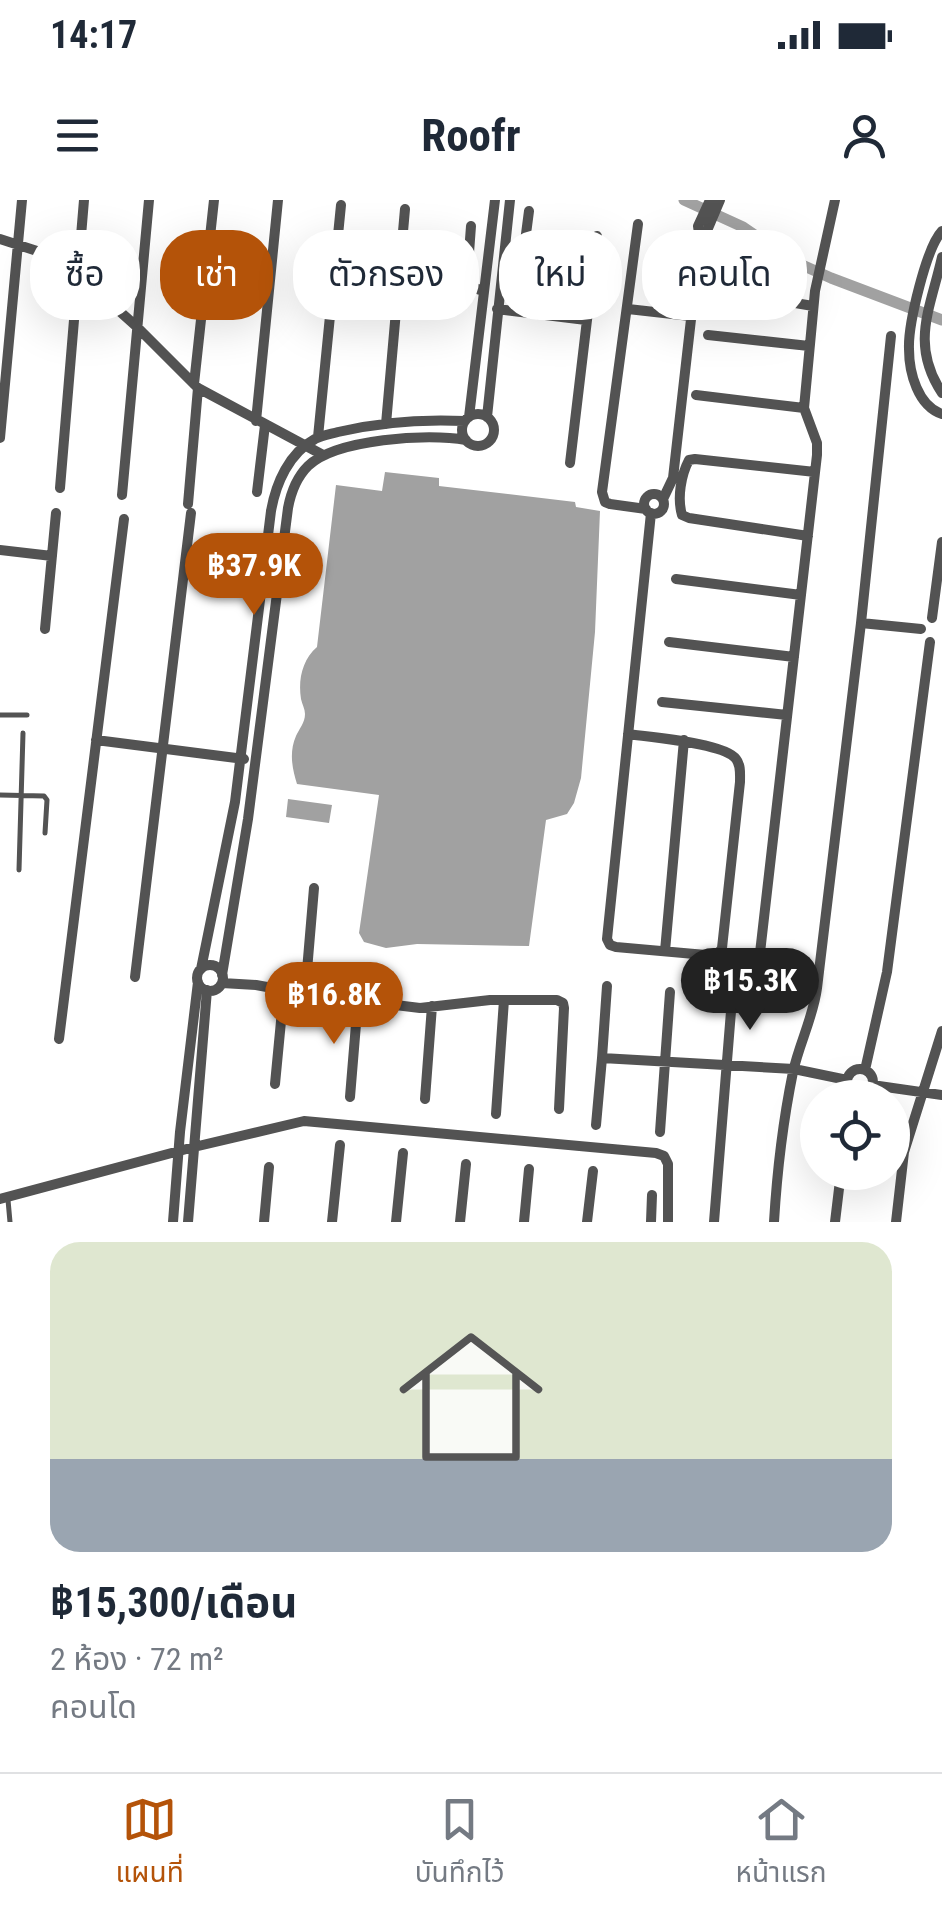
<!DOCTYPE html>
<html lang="th">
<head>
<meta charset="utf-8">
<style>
	body { margin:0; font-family:"Roboto Condensed","Noto Sans Thai",sans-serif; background:#f6f6f7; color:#1f2937; height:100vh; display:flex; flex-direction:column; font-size:38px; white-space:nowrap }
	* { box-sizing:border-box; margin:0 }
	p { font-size:32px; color:#747a83 }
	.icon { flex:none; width:55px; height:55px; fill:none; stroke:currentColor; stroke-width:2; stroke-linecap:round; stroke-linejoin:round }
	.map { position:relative; height:1022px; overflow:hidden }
	.panel { display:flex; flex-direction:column; background:#fff; flex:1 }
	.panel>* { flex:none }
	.banner { position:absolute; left:30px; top:30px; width:882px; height:90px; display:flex; gap:20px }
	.fabs { position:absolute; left:800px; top:880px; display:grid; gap:20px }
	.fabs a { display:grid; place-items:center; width:110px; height:110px; border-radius:50%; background:#fff; box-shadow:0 10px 40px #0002; font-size:50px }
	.price { position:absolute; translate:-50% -85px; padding:0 22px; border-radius:35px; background:#b45309; color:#fff; font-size:32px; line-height:65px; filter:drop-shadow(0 2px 5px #0008) }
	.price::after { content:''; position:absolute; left:50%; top:60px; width:30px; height:22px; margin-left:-15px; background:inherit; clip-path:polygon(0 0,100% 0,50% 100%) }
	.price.current { background:#222; color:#fff }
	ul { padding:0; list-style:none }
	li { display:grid; align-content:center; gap:20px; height:530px; padding:0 50px }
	li span { display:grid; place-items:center; height:310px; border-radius:30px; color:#555 }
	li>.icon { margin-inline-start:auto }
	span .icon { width:180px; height:180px; fill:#fffc; stroke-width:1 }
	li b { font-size:42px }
	.pill { padding:0 35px; border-radius:40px; background:#fff; box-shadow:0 10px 40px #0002; font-size:35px; line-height:90px }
	.pill.current { background:#b45309; color:#fff }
	.status { display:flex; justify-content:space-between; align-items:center; height:70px; padding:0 50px; background:#fff; direction:ltr }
	.status svg { height:28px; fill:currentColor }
	header { display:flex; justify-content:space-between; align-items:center; height:130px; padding:0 50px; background:#fff; font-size:45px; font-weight:700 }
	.dock { display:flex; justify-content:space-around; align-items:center; height:140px; border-top:2px solid #e0e1e3; background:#fff; font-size:28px; color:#747a83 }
	.dock a { display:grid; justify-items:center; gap:5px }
	.dock .current { color:#b45309 }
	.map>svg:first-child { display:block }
</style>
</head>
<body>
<div class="status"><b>14:17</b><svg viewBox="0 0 49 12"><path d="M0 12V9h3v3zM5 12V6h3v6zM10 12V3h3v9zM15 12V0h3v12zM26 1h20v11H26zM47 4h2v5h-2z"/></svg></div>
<header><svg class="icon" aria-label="menu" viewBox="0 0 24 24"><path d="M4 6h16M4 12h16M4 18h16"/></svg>Roofr<svg class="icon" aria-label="person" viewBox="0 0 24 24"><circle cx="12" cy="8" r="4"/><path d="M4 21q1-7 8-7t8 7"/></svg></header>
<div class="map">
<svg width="942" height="1022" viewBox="0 0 942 1022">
	<rect width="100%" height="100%" fill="#fff"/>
	<!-- water -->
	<path fill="#a1a1a1" d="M385,272L439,278V286L575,302L576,307L600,311L595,432L581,578L574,603L567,614L546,620L529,746L417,744L386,748L364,742L359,733L379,595L297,584C292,568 289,552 296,536C299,529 305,523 305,514C305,509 302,504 301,499C298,480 302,460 317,447L336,285L382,291Z
		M288,599L332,605L329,623L286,617Z"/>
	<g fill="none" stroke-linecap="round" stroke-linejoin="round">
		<!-- canal -->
		<path stroke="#a1a1a1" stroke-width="11" d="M684,0L743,27L791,60L831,78L942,120"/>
		<!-- lane -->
		<path stroke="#535353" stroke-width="5" d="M0,515H27
			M0,595L44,596L47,600L45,633
			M19,670L23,533
			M8,1000L10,1022"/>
		<!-- street -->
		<path stroke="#535353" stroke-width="10" d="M638,24L602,292L605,302L610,304L646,309
			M471,26L467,80L472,87L483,91
			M942,31C926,48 908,125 909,149C909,173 918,206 942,214
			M0,39L37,51L78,74L136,126L198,188L323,255
			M700,40L706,33L720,0
			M942,57C930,110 910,144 942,193
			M741,94L813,106
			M497,109L586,120
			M628,109L690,116
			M516,111L529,11
			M708,135L809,146
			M194,184L214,0
			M696,195L804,208
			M462 230a16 16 0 1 1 32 0a16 16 0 1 1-32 0Z
			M469,217L495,0
			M487,217L510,0
			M256,221L278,0
			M386,224L405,9
			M318,237L341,5
			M0,238L22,0
			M570,263L597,36
			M60,288L84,0
			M257,292L265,225
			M644 304a10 10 0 1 1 20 0a10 10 0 1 1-20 0Z
			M122,295L149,0
			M663,299L673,278L700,40L698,26L710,0
			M188,304L198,188
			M808,336L689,318L682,315C677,298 681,275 689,260L695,259L815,272
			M0,350L52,356
			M676,379L801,395
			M932,418L942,342
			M861,423L921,429
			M45,429L56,313
			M669,442L794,457
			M662,502L787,515
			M628,534C649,537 725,543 736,559C741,565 740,574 740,582L722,748L717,756L616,747L610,745L607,739L651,313
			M96,540L244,559
			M665,751L684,540
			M197 778a13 13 0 1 1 26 0a13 13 0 1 1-26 0Z
			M201,769L235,602L271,311C276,283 289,253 315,239C322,235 331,234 338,232C380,222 422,219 465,221
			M222,775L248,619L288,308C291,292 296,278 308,266C336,239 428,233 466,240
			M135,777L191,313
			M757,779L817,255V243L804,208L815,91L835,0
			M222,783L256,785L305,794L420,808L490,800H557L563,803L564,808L559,909
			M607,786L602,858L794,869L847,880
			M305,794L314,688
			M59,839L124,319
			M847 882a13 13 0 1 1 26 0a13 13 0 1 1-26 0Z
			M865,870L887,772L930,442
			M275,884L284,790
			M872,885L942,895
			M350,897L358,800
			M425,899L432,806
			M496,914L504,800
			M596,925L602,858
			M660,932L670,792
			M0,999L194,947L304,921L656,953L664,956L668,964V1022
			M173,1022L180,932L198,782
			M188,1022L207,790
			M264,1022L269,967
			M332,1022L340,945
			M396,1022L403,953
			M460,1022L466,964
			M524,1022L529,969
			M587,1022L593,971
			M651,1022L652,995
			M714,1022L732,799
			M774,1022C777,972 783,921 793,872C799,844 813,818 817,788L861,423L891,136
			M835,1022L841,972
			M896,1022L904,952L942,831"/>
	</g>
</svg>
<div class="fabs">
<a><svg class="icon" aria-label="locate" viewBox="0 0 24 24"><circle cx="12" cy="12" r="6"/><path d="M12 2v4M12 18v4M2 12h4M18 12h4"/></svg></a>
</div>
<b class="price" style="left:254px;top:418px">฿37.9K</b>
<b class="price current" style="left:750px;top:833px">฿15.3K</b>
<b class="price" style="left:334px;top:847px">฿16.8K</b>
<div class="banner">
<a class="pill">ซื้อ</a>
<a class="pill current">เช่า</a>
<a class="pill">ตัวกรอง</a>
<a class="pill">ใหม่</a>
<a class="pill">คอนโด</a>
</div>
</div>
<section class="panel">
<ul>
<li><span style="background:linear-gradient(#dfe7d0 70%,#9aa5b1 0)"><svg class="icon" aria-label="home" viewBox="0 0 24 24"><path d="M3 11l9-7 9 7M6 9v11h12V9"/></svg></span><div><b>฿15,300/เดือน</b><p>2 ห้อง · 72 m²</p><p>คอนโด</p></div></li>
</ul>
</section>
<nav class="dock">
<a class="current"><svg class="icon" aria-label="map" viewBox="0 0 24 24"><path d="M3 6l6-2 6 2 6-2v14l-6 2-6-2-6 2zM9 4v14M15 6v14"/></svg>แผนที่</a>
<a><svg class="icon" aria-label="saved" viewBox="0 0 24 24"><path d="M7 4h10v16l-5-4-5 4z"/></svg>บันทึกไว้</a>
<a><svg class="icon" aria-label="home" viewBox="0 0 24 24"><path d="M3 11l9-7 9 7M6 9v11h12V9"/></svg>หน้าแรก</a>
</nav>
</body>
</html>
